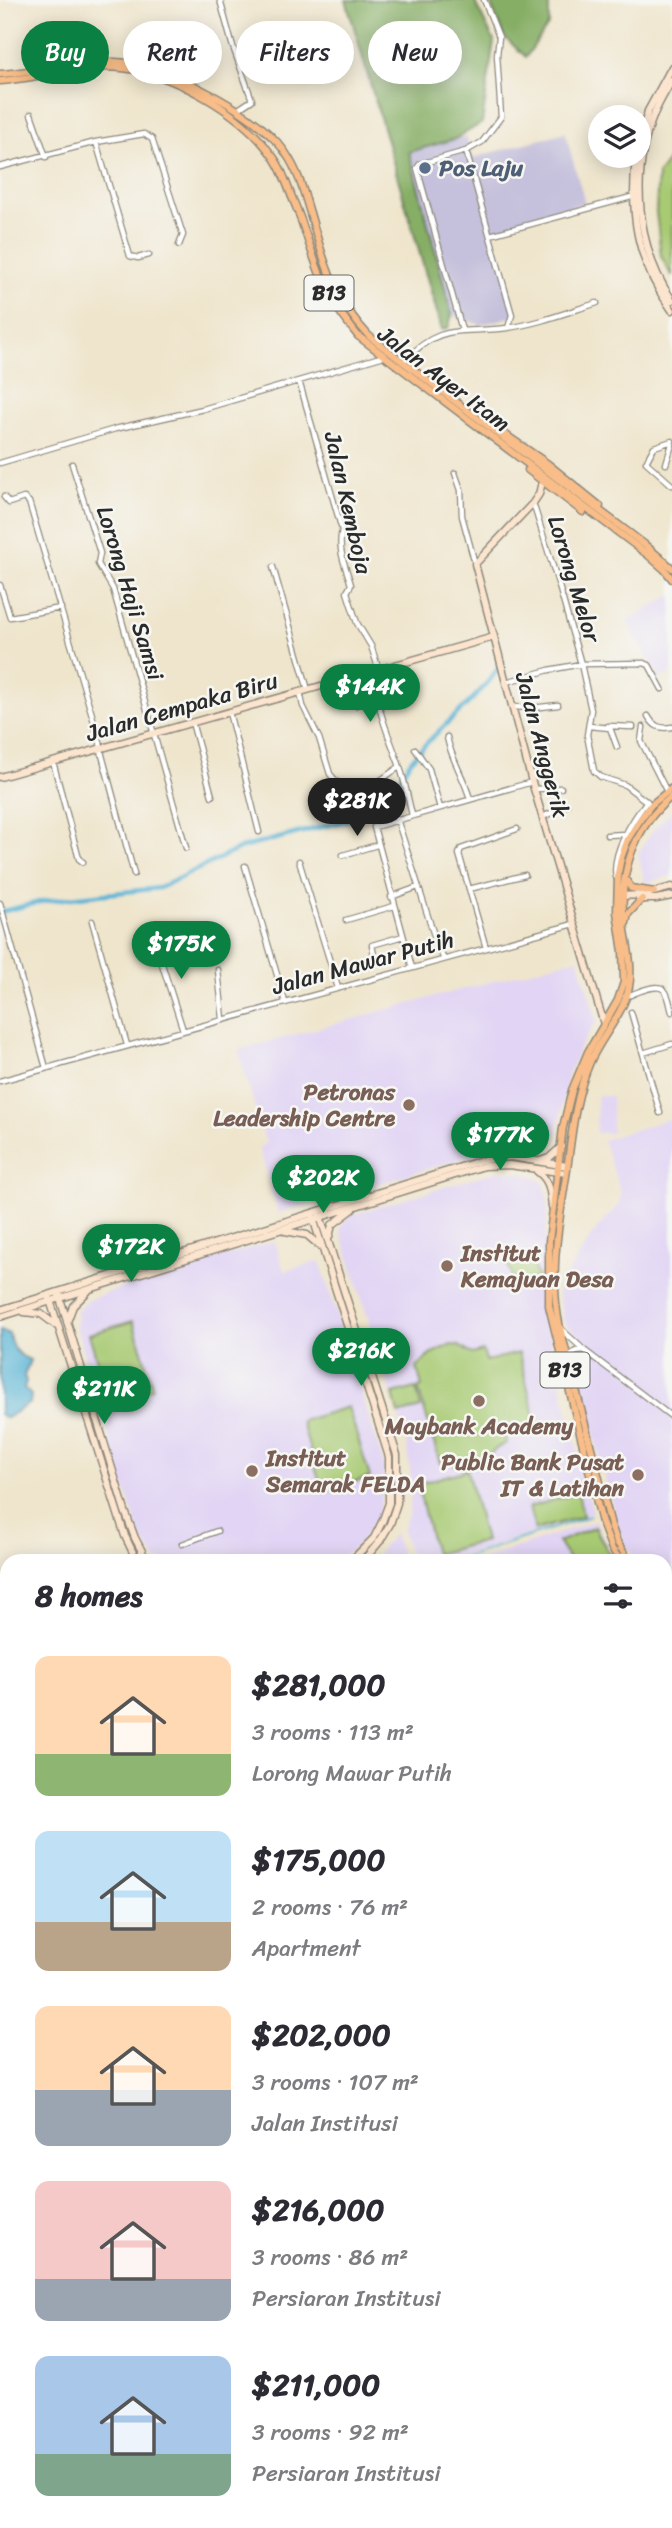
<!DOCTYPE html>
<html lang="en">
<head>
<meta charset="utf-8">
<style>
	body { margin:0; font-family:Sriracha,sans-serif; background:#f2f2f3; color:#2b2b33; height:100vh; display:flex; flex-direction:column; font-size:26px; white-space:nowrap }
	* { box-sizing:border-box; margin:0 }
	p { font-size:23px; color:#7c7c81 }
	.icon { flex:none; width:38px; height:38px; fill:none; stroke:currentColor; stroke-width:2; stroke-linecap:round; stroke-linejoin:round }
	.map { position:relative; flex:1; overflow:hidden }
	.panel { position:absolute; left:0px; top:1554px; width:672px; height:975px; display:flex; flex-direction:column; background:#fff; border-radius:21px 21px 0 0; box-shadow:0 4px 18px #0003 }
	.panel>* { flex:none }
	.hud { position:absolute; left:21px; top:21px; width:630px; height:63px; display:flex; gap:14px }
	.fabs { position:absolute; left:588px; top:105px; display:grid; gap:14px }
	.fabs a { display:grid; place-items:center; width:63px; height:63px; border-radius:50%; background:#fff; box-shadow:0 4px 18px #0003; font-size:35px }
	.price { position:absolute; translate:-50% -60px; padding:0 16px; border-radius:24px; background:#0b8043; color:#fff; font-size:23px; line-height:46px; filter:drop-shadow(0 2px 4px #0008) }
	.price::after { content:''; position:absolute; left:50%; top:42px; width:21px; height:16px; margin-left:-10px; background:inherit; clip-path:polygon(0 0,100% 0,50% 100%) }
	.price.active { background:#222; color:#fff }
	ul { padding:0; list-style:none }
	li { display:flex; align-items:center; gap:21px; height:175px; padding:0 35px }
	li span { display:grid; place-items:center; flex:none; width:196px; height:140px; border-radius:14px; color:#555 }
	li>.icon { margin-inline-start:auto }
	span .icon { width:84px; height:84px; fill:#fffc; stroke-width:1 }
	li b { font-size:30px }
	h2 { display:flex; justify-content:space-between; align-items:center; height:84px; padding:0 35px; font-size:30px }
	.chip { padding:0 24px; border-radius:32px; background:#fff; box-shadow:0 4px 18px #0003; font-size:24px; line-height:63px }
	.chip.active { background:#0b8043; color:#fff }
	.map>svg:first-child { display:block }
</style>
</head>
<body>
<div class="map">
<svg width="672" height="2528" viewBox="0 0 672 2528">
	<rect width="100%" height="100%" fill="#f6f6f2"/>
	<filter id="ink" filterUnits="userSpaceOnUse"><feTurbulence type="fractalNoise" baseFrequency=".0143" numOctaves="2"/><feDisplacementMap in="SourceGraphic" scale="14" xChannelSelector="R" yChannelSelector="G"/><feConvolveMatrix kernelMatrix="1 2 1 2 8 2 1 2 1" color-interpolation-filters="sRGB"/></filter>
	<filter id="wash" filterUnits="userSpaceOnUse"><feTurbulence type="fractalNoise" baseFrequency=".00686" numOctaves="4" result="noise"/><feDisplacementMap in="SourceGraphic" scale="28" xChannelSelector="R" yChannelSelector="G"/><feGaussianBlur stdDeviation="1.57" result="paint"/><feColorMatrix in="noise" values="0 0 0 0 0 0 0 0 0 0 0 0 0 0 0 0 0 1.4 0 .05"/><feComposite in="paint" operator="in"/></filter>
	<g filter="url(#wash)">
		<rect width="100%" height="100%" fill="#efe5cc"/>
		<!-- built -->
		<path fill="#e1d4f4" d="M672,595V672L660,679L627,621Z
			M672,811V875L645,883L638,853L654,829Z
			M578,958L597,1021L580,1046L568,1075L557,1135L548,1148L533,1151L492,1150L278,1213L259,1147L266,1144L238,1050Z
			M597,1096H612V1133H596Z
			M672,1118V1604L665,1595V1561H637L624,1543L618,1527L574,1359L584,1355L588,1345L564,1323L557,1290L593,1234L619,1204L621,1193L603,1140Z
			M498,1171L531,1175L544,1183L548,1198L542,1288L545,1318L593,1513L447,1561H412L402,1531L409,1512L412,1486L406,1440L340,1229L348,1216Z
			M275,1241L284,1271L320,1261L383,1463L385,1479L378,1515L359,1544L336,1561H157L141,1537L132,1510L86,1363L76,1325L77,1310L88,1300L142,1280Z
			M595,1521L615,1561H476Z
			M394,1533L403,1561H371L374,1558Z
			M665,1628L672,1637V2345L665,2349Z
			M672,2376V2528H543L567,2522H665V2384L666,2379Z"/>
		<!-- industrial -->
		<path fill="#c5c0db" d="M565,132L585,203L492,230L517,315L481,325L452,315L409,152L466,137L473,158Z
			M0,1865L7,1888V2204L0,2206Z
			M7,2436V2522H107L105,2528H0V2439Z"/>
		<!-- green -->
		<path fill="#a8ca73" stroke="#6a7a4f" stroke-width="2" d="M672,155V276L661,256L656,212L658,174Z
			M531,1257L538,1278L515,1286L508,1264Z
			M133,1321L153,1388L109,1401L89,1334Z
			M452,1345L459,1346L472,1354L483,1351L486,1361L519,1353L538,1429L505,1436L506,1443C503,1445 499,1446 496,1449C483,1459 484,1469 462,1467C453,1466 449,1461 440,1463L418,1388L422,1387L417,1368C426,1356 437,1349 452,1345Z
			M416,1388L421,1408L398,1414L393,1394Z
			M348,1407L370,1477L323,1492L301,1421Z
			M467,1470L485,1541L435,1554L417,1484Z
			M578,1493L583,1516L535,1530L529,1507Z
			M595,1527L613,1561H570L558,1542Z
			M665,1647L672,1655V1770L665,1774Z
			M672,2179V2286L665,2289V2184Z"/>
		<!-- forest -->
		<path fill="#86ae65" stroke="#586c48" stroke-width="2" d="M346,0H474L494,41L482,123L455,139L409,152L452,315L448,328L442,330Z
			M489,0H549V24L526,57L504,37Z"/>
		<!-- water -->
		<path fill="#57b3d5" stroke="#416f80" stroke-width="2" d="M0,1330L9,1334C12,1349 16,1354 30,1360L24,1376L26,1381L24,1388L31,1395L30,1403L6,1418L0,1414Z"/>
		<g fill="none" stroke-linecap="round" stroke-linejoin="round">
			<!-- stream -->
			<path stroke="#57b3d5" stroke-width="2" d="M454,1561L590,1516"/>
			<!-- canal -->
			<path stroke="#57b3d5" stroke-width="4.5" d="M0,912L44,901L159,888L241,848L371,814C389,801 397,780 410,762C436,728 475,704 499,667"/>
		</g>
	</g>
	<g filter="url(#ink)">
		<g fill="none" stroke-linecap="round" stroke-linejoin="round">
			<defs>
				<path id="street" d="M220,0L232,44L252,100L237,110
					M31,114L46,157
					M96,142L144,134L152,139L183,235L179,245
					M466,151L482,142L501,117L497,55L499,37L484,0
					M0,167L96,142L130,256L138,258L149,255
					M490,235L635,196
					M462,330L417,168L420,164L466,151L512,315L508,328
					M403,362C441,322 459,334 507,328C537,324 568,312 597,303
					M299,381L342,530C337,551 346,566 351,585L347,592L357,623L371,646L379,670
					M672,441L654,447L646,462L672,485
					M0,463L115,429L203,409L384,356
					M72,464L100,553L98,564L113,589L186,848
					M666,464L672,444
					M455,473L461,490L462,516L475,564
					M4,497L9,503L24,498L29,502L100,742L102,755L134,874
					M533,503L559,586L581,664L591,710L587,735L594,771L601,777L625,785L651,805
					M273,567L308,690
					M0,585L10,617L61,608
					M375,671C374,701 386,729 396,756C404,775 407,795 412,815
					M351,678L356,705
					M506,682L549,670L581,664L644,663L649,665L662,689
					M300,692L303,706L319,738L330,774L341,787L351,811
					M513,707L532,708L558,705
					M229,712L259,832
					M648,716C654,727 660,729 672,727
					M192,722L212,796
					M589,726L610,728L617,747
					M608,726L633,727
					M643,727L641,741L667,792
					M447,737C451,759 464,777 470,799
					M415,749L429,769L440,808
					M53,762L79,859L83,862
					M399,767L378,782L383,801L397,819L438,948L444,959
					M535,789L561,788
					M543,817L567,805
					M607,835L625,834
					M343,855L377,845
					M299,861L338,988
					M245,866L285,1002
					M616,877C611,853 633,819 647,801
					M469,889L525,875
					M391,897L418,887
					M0,903L46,1068
					M346,920L394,906
					M92,921L127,1045
					M154,939L183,1030
					M486,948L459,854L461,849L517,829
					M375,960L372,945L403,936
					M412,968L374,827L532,782
					M218,970L223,1019
					M625,997C634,994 657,982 664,990C669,994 670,1006 672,1012
					M631,1012L660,1113
					M643,1053L672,1044
					M0,1081L574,924
					M560,1328L584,1350L672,1417
					M567,1357L576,1351L583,1350
					M182,1544L217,1531
					M665,1894L672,1889
					M665,2442L672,2439
					M0,2508L7,2510
					M23,2522L27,2528
					M456,2528L471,2522"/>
				<path id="secondary" d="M672,80C666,91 659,102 654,114C630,172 636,248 672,300
					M639,143L648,111L672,67
					M636,156C630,216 636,260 672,310
					M542,482L539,494L533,503L475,564L532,782L604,1024
					M0,777L494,637
					M619,896L642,895L672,887
					M639,899H656L672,896
					M540,1161L549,1158L561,1147
					M537,1171C551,1181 550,1192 552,1207
					M320,1216L397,1455V1503L390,1524L380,1541L363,1561
					M313,1218L389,1457V1503L382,1522L374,1538L351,1561
					M285,1231L307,1235L321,1247
					M329,1237L332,1225L353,1209
					M59,1295L125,1511L135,1538L147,1561
					M49,1297L125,1536L137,1561
					M0,1310L483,1160L511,1157L567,1166
					M24,1312L41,1314L57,1326
					M0,1317L484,1166L509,1165L566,1173
					M67,1322L73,1306L88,1291
					M665,2366L672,2362
					M665,2374L672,2370
					M389,2528L403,2522"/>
				<path id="primary" d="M0,74C39,72 77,60 116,62C162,64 240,105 272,137C286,150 296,169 302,187C321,244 325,290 369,336L644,544L672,568
					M0,81C40,78 82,64 122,68C173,73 241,112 271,154C282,167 287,186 294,202C305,228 312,256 323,282C331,302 345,319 358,336L648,555L665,570L672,579
					M503,433L548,464L600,506
					M528,470L583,512
					M626,880L631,888L654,892
					M626,923L628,914L642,899
					M621,1561L612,1549L602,1523L549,1306V1241L563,1127L572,1090L588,1052L618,1000L624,982L623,952L617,912L618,873L621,858L628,839L642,817L651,805L672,788
					M629,1561L617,1542L611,1525L560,1328C548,1275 559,1222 567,1170C572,1132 575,1097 590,1062C601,1037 624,1013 629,987C633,966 627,944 624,924C618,874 633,828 672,796
					M665,1604L672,1612
					M665,1617L672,1626"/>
				<path id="highway" d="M0,1724L7,1737
					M0,1747L7,1762
					M665,2411L672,2408
					M665,2425L672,2422
					M251,2522L254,2528
					M262,2522L265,2528
					M408,2528L422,2522
					M434,2528L447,2522"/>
			</defs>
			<!-- street casing -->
			<use href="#street" stroke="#8d887c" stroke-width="7"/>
			<!-- secondary casing -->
			<use href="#secondary" stroke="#8d887c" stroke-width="9"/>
			<!-- primary casing -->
			<use href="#primary" stroke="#8d887c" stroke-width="9"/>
			<!-- highway casing -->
			<use href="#highway" stroke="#8d887c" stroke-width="10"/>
			<!-- street -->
			<use href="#street" stroke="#fff" stroke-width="4.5"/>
			<!-- secondary -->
			<use href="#secondary" stroke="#fce5cf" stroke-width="6"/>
			<!-- primary -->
			<use href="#primary" stroke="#f8bd88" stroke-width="6"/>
			<!-- highway -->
			<use href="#highway" stroke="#f8bd88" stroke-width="8"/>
		</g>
	</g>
	<!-- markers -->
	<circle fill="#5c6f8a" stroke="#f6f6f2" stroke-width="2.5" cx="425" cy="168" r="7"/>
	<g fill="#8d6e63" stroke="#f6f6f2" stroke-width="2.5">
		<circle cx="409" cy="1105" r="7"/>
		<circle cx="447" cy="1266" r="7"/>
		<circle cx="479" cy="1401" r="7"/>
		<circle cx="252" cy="1471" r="7"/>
		<circle cx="638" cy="1475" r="7"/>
	</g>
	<g text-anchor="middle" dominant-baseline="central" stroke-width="5" stroke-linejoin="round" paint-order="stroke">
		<!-- shield labels -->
		<g fill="#f6f6f2" stroke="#686867" stroke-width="2">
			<rect x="304.5" y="275.5" width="49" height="35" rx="5"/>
			<rect x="540.5" y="1352.5" width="49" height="35" rx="5"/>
		</g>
		<g font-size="21" font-weight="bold" fill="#2b2b2b">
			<text x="329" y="293">B13</text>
			<text x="565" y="1370">B13</text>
		</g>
		<!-- service labels -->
		<g font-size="23" font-weight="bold" fill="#4e5e75" stroke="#f6f6f2" text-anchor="start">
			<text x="439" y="168">Pos Laju</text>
		</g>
		<!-- street labels -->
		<g font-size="23" fill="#2b2b2b" stroke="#f6f6f2">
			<text transform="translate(444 379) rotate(37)">Jalan Ayer Itam</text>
			<text transform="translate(348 503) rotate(77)">Jalan Kemboja</text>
			<text transform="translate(574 579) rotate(73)">Lorong Melor</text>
			<text transform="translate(130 593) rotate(73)">Lorong Haji Samsi</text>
			<text transform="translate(182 707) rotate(-16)">Jalan Cempaka Biru</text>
			<text transform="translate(542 745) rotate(75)">Jalan Anggerik</text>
			<text transform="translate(363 963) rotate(-15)">Jalan Mawar Putih</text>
		</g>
		<!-- education labels -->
		<g font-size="23" font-weight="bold" fill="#785e54" stroke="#f6f6f2" text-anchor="end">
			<text x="395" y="1092">Petronas<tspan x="395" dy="26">Leadership Centre</tspan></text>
			<text x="461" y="1253" text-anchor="start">Institut<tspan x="461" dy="26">Kemajuan Desa</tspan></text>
			<text x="479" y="1426" text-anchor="middle">Maybank Academy</text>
			<text x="266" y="1458" text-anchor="start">Institut<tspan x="266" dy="26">Semarak FELDA</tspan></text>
			<text x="624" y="1462">Public Bank Pusat<tspan x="624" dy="26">IT &amp; Latihan</tspan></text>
		</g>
	</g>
</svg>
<div class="fabs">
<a><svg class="icon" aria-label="layers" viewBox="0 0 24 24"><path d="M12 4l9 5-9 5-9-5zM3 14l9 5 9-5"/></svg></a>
</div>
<b class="price" style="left:370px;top:724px">$144K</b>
<b class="price active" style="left:357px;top:838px">$281K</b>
<b class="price" style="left:181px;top:981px">$175K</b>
<b class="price" style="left:500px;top:1172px">$177K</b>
<b class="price" style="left:323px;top:1215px">$202K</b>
<b class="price" style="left:131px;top:1284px">$172K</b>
<b class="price" style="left:361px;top:1388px">$216K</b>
<b class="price" style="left:104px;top:1426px">$211K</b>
<div class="hud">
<a class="chip active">Buy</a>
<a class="chip">Rent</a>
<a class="chip">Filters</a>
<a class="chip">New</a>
</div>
<section class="panel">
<h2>8 homes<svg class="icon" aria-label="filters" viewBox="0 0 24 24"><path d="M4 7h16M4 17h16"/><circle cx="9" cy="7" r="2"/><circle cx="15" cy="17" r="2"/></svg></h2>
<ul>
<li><span style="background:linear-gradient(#ffd9b3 70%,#8fb573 0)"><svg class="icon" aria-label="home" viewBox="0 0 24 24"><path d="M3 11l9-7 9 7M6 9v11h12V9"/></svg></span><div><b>$281,000</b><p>3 rooms · 113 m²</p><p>Lorong Mawar Putih</p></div></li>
<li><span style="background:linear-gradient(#bfe0f5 65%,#b9a48a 0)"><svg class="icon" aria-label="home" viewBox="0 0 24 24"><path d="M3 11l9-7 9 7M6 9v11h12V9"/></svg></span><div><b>$175,000</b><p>2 rooms · 76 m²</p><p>Apartment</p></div></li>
<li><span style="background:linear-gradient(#ffd9b3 60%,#9aa5b1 0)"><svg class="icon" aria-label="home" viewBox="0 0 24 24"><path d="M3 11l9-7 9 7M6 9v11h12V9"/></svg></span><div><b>$202,000</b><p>3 rooms · 107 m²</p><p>Jalan Institusi</p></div></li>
<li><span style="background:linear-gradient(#f6c9c9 70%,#9aa5b1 0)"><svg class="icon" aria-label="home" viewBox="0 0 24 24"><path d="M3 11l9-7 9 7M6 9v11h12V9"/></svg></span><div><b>$216,000</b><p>3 rooms · 86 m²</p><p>Persiaran Institusi</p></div></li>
<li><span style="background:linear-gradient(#a9c7e8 70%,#7fa58c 0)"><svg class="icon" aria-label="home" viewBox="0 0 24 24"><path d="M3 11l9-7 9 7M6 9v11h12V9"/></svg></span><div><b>$211,000</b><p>3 rooms · 92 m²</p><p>Persiaran Institusi</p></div></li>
</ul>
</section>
</div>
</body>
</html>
